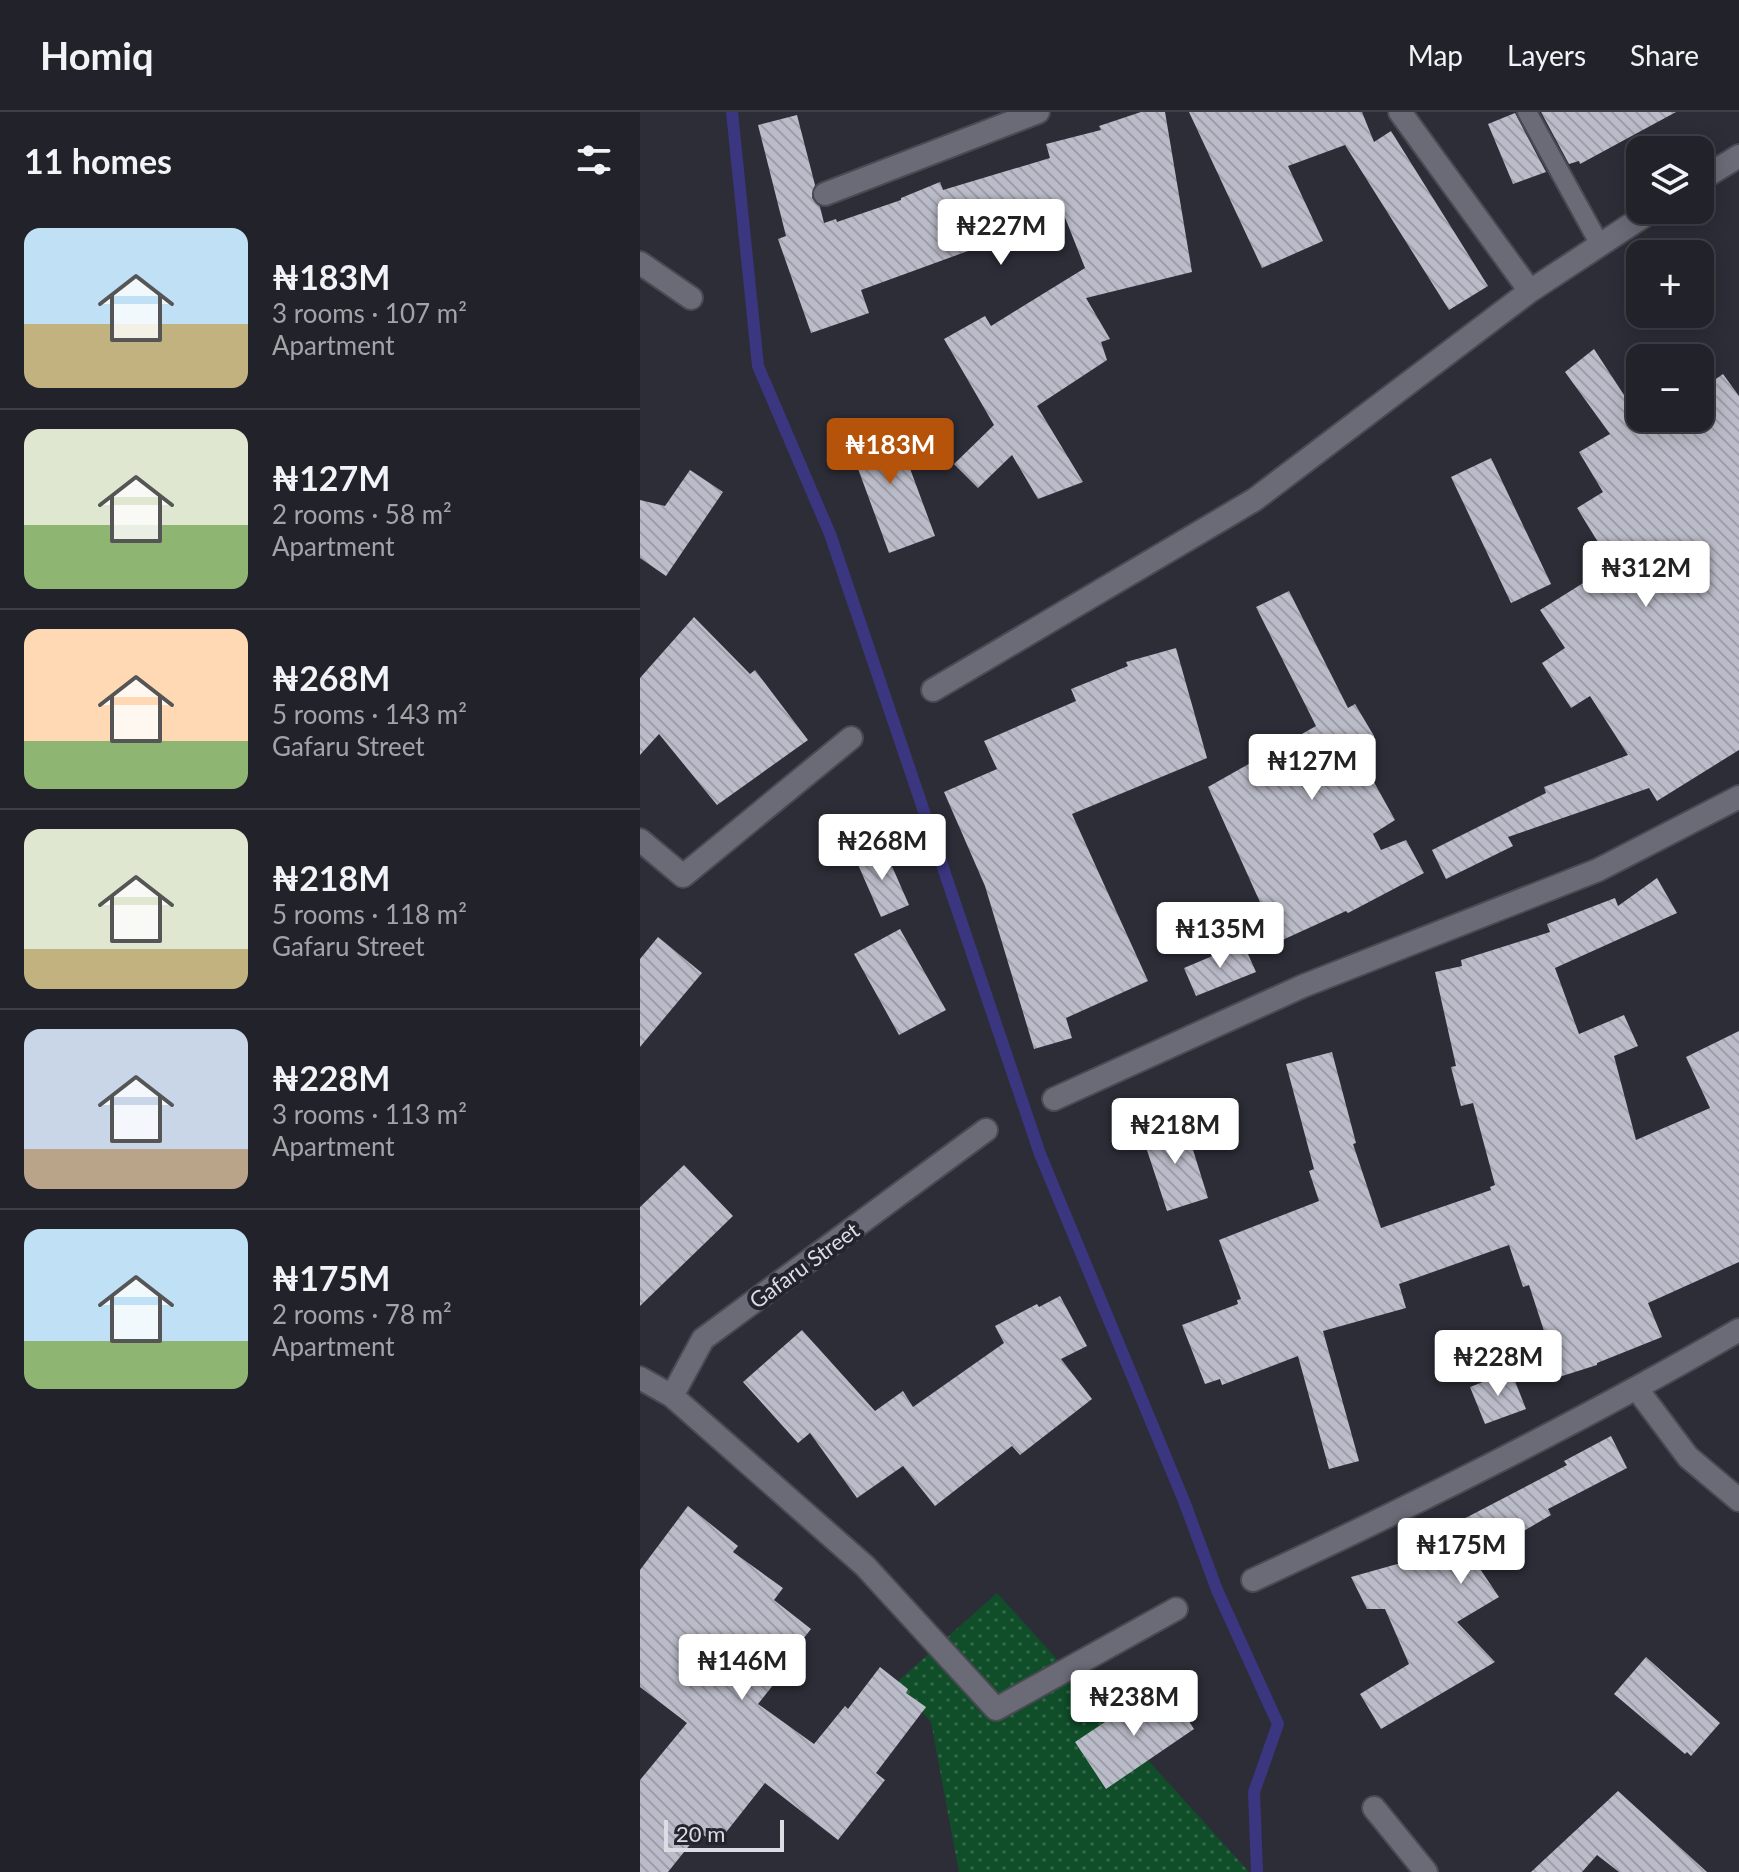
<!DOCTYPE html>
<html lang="en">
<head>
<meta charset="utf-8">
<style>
	body { margin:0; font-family:Lato,sans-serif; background:#2e2f36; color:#f1f3f6; height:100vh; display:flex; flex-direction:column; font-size:30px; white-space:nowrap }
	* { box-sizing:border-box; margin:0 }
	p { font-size:26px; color:#a2a4a8 }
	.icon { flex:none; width:44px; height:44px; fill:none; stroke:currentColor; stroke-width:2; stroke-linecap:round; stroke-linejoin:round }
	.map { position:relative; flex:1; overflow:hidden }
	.sheet { display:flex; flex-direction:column; background:#22222a; width:640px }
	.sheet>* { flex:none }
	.tools { position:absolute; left:986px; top:24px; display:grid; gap:16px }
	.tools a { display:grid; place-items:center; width:88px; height:88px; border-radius:16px; background:#22222a; box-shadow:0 4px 20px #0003,0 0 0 2px #3f3f47; font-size:40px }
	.scale { position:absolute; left:24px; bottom:20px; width:120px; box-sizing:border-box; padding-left:8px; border:4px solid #dcdde3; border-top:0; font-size:22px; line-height:28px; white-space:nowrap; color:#dcdde3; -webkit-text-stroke:6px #23242d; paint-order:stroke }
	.price { position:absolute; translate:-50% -68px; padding:0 18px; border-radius:8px; background:#fff; color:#222; font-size:26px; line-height:52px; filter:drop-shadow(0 2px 4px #0008) }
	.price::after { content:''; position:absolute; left:50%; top:48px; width:24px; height:18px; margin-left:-12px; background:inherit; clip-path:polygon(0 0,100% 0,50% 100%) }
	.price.selected { background:#b45309; color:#fff }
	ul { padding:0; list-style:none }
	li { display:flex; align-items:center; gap:24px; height:200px; padding:0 24px }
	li+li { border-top:2px solid #3f3f47 }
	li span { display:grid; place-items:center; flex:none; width:224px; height:160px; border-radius:16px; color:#555 }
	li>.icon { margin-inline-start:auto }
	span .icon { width:96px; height:96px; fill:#fffc; stroke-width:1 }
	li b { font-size:34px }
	h2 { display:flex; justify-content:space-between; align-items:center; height:96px; padding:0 24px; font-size:34px }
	header { display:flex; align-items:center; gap:48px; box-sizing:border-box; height:112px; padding:0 40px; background:#22222a; border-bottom:2px solid #3f3f47 }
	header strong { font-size:38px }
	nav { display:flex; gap:44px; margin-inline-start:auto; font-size:28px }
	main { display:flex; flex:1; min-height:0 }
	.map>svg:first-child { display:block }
</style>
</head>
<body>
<header>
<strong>Homiq</strong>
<nav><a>Map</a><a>Layers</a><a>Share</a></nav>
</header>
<main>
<section class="sheet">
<h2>11 homes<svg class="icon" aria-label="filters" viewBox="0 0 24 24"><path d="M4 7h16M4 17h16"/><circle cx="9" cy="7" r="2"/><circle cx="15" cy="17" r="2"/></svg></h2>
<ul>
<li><span style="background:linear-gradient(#bfe0f5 60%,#c2b280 0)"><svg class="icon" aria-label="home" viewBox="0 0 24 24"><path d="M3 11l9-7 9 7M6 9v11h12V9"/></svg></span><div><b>₦183M</b><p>3 rooms · 107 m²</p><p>Apartment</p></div></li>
<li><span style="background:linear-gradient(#dfe7d0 60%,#8fb573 0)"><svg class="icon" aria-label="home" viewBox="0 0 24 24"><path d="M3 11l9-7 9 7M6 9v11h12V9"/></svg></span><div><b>₦127M</b><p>2 rooms · 58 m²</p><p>Apartment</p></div></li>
<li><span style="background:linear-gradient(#ffd9b3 70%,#8fb573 0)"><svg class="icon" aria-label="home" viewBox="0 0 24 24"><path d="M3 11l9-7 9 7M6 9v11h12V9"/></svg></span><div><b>₦268M</b><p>5 rooms · 143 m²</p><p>Gafaru Street</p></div></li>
<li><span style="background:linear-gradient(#dfe7d0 75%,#c2b280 0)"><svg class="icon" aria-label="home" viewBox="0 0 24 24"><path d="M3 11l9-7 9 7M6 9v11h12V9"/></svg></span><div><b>₦218M</b><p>5 rooms · 118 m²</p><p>Gafaru Street</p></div></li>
<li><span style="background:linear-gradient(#c9d6e8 75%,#b9a48a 0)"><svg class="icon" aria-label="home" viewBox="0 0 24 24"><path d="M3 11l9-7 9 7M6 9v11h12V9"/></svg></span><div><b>₦228M</b><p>3 rooms · 113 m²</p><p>Apartment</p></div></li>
<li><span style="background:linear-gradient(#bfe0f5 70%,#8fb573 0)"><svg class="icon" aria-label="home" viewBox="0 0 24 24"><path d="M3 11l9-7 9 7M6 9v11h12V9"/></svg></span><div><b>₦175M</b><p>2 rooms · 78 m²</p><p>Apartment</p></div></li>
</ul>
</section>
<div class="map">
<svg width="1099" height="1760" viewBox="0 0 1099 1760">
	<defs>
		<pattern id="grass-dots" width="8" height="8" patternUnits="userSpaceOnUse" patternTransform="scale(2)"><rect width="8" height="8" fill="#104e29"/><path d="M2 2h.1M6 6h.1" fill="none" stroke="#326748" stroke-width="1.8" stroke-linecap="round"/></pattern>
		<pattern id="building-back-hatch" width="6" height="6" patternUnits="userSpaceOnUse" patternTransform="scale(2)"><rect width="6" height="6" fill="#bbbcc9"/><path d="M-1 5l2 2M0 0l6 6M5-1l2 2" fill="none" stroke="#9d9ea8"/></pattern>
	</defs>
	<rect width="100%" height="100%" fill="#2d2d38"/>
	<!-- grass -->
	<path fill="url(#grass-dots)" d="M357,1481L609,1760H319L291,1610L256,1571Z"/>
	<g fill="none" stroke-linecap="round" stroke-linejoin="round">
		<!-- stream -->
		<path stroke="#3a3680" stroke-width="12" d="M92,0L118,254L190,422L400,1042L544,1389L577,1478L638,1612L614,1680L617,1760"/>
	</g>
	<!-- building -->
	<path fill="url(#building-back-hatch)" d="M501,0H525L552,160L446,186L470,227L461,230L467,248L397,294L443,370L398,387L372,343L338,376L314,352L354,313L304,227L345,204L351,214L445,156L424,103L326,136L328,139L221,178L229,201L171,221L138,127L146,124L118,13L157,3L175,73L172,86L180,95L184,111L196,107L197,110L261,88V86L300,70L303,78L410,46L406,32L461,18L459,14Z
		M549,0H722L734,30L751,19L848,174L809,198L705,33L648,54L683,129L622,156Z
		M901,0H1036L940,52L939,49L929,52Z
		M875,1L906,60L873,72L848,12Z
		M954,237L999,306H1060V278L1083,262L1099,284V638L1017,689L1009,676L868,725L873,734L806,767L792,738L906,681L904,675L988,643L950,584L931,596L902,551L925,536L900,498L972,453L937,396L963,380L939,340L970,322L925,260Z
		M252,308L295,424L249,441L206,324Z
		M851,346L911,472L871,491L811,365Z
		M50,358L83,380L26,464L0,446V388L25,394Z
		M649,479L708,596L715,592L734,624L715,636L755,708L733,722L741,738L766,728L784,761L708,801L706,799L638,830L568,675L676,614L616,495Z
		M54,505L110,562L115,558L168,628L77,693L19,622L0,643V566Z
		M536,536L567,646L432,702L508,869L426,906L432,926L394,937L345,774L304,680L357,657L344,629L436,589L431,577L488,554L486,550Z
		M244,736L269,793L241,805L216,748Z
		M1017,766L1037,801L915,856L939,922L984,903L998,934L974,944L996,1028L1070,996L1046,945L1099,919V1150L1008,1191L1022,1225L957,1251V1253L919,1265L889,1173L883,1175L869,1133L759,1172L766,1196L683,1219L719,1349L689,1357L658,1244L582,1273L580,1267L565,1272L542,1213L598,1192L597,1188L601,1187L579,1128L679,1089L669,1059L674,1057L646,952L692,940L716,1031L713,1032L741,1116L851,1078L850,1075L855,1073L833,991L821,994L811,955L816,954L795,860L822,854L821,848L910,820L907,812L975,786L978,794Z
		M260,817L306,898L259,923L214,842Z
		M18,825L62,861L0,935V847Z
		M603,831L616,860L556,884L544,856Z
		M544,1009L568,1086L527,1099L502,1023Z
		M44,1053L93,1104L0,1194V1095Z
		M420,1184L447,1234L421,1247L452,1287L380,1343L372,1334L295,1394L263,1354L217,1386L170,1321L158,1331L103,1270L162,1218L235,1299L263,1279L273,1295L364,1231L355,1214L397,1192L399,1195Z
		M871,1259L886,1297L845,1312L830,1275Z
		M971,1324L987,1356L908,1397L911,1403L834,1448L859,1485L817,1510L855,1550L741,1617L720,1582L769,1552L745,1497H727L711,1465L800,1440L791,1424L927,1353L924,1349Z
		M48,1394L98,1434L93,1440L143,1476L134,1488L171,1517L152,1541L156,1544L118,1592L174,1632L205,1594L208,1597L240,1555L268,1577L266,1581L286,1595L236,1661L245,1668L198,1728L125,1671L76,1733L60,1720L28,1760H0V1668L47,1611L0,1575V1458Z
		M1006,1545L1080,1611L1051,1644L1047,1640L1045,1642L974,1582Z
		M527,1576L554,1617L466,1677L435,1630L483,1598L487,1603Z
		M978,1679L1067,1760H979L957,1743L942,1760H891Z"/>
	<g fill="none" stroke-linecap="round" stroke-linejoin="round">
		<defs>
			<path id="service" d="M887,0L959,131"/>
			<path id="minor" d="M760,0L890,179
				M1060,68L1099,44
				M185,82L398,0
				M0,151L51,186
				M293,578L614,388L890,179L1013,98
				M0,728L43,764L211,626
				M414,987L663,874L958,758L1099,685
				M0,1266L32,1284L63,1227L346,1018
				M997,1277L1048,1345L1099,1388
				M32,1284L225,1454L356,1597L536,1497
				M613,1468C779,1391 941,1310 1099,1218
				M734,1696L786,1760"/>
		</defs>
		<!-- service casing -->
		<use href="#service" stroke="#494a52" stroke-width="22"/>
		<!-- minor casing -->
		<use href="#minor" stroke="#494a52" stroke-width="26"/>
		<!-- service -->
		<use href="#service" stroke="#6a6b77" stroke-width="18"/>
		<!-- minor -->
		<use href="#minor" stroke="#6a6b77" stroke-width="22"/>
	</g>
	<g text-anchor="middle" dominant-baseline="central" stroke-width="8" stroke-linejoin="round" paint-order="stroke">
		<!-- street labels -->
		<g font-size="22" fill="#dcdde3" stroke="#23242d">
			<text transform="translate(164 1153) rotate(-36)">Gafaru Street</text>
		</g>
	</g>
</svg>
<div class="tools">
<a><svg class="icon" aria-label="layers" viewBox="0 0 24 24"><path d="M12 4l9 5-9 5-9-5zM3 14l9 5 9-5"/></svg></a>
<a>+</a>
<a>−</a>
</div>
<div class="scale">20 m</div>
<b class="price" style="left:361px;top:155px">₦227M</b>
<b class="price selected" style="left:250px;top:374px">₦183M</b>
<b class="price" style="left:1006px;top:497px">₦312M</b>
<b class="price" style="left:672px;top:690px">₦127M</b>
<b class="price" style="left:242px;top:770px">₦268M</b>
<b class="price" style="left:580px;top:858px">₦135M</b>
<b class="price" style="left:535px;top:1054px">₦218M</b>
<b class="price" style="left:858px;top:1286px">₦228M</b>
<b class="price" style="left:821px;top:1474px">₦175M</b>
<b class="price" style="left:102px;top:1590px">₦146M</b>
<b class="price" style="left:494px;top:1626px">₦238M</b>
</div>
</main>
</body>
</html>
